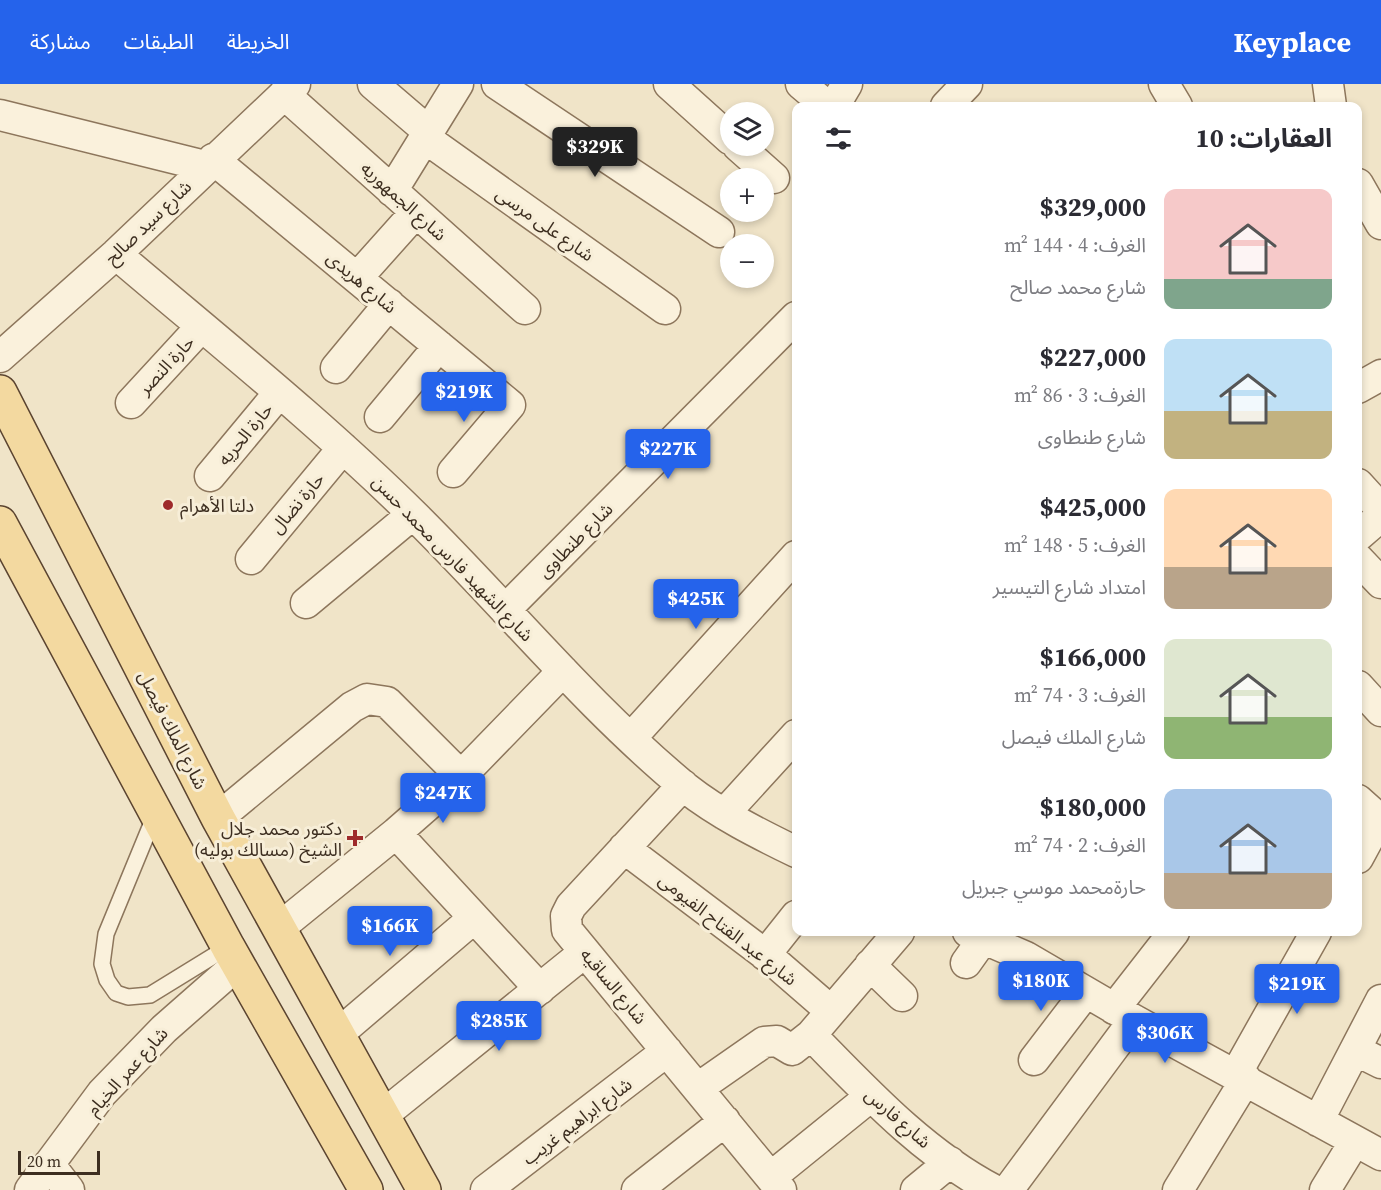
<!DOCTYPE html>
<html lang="ar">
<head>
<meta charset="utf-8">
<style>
	body { margin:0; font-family:"Source Serif 4","Noto Sans Arabic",serif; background:#f7f7f7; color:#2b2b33; direction:rtl; height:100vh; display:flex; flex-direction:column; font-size:22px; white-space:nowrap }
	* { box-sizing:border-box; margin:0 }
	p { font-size:20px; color:#7c7c81 }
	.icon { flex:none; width:33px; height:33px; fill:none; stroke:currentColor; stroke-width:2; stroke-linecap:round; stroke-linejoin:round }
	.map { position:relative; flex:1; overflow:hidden; direction:ltr }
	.details { position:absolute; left:792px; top:18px; width:570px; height:834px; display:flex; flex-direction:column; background:#fff; border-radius:12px; box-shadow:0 3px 9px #0003; direction:rtl }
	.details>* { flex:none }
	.controls { position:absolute; left:720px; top:18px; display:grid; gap:12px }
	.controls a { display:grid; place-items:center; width:54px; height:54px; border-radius:50%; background:#fff; box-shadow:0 3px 9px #0003; font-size:30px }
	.scale { position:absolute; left:18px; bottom:15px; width:82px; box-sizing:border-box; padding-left:6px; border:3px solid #3d2e20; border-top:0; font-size:16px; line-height:21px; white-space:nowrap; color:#3d2e20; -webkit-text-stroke:4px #f7eed8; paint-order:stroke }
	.price { position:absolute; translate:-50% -51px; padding:0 14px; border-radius:6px; background:#2563eb; color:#fff; font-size:20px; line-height:39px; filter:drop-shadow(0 2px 3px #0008) }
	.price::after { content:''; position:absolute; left:50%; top:36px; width:18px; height:14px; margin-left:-9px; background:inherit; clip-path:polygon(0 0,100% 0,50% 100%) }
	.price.selected { background:#222; color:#fff }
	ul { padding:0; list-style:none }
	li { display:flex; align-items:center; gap:18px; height:150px; padding:0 30px }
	li span { display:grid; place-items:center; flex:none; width:168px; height:120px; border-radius:12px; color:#555 }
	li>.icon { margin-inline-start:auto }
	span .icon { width:72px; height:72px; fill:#fffc; stroke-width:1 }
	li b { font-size:26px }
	h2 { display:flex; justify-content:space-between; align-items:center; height:72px; padding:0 30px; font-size:26px }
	header { display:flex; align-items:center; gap:36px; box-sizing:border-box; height:84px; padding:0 30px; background:#2563eb; color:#fff }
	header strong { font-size:28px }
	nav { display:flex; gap:33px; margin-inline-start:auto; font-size:21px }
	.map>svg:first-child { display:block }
</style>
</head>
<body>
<header>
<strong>Keyplace</strong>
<nav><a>الخريطة</a><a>الطبقات</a><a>مشاركة</a></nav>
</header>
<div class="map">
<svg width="1381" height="1106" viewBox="0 0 1381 1106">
	<rect width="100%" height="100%" fill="#f0e4c8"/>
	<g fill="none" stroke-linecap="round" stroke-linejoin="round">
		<defs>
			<path id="service" d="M155,731L106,850L102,880L107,896L116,909L128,913L150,911L228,863"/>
			<path id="minor" d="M373,0L429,48
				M497,0L719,148
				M669,0L730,55
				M801,0L827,22
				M1164,0L1177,22
				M1328,0L1331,22
				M284,10L525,225
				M834,22L847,0
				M946,22L967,0
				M0,31L205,82
				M425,54L665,225
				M738,62L774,94
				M213,75L510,321L453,388
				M1358,100L1381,140
				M392,107L458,0
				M116,170C217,256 321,339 415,432C506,522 587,622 686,704C719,730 759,750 796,768
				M357,194L416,128
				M0,273L116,170L295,0
				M336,284L389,220
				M1358,304L1381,291
				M131,319L201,243
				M380,333L439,262
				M210,392L279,309
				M1358,400L1381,425
				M1358,452L1381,432
				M251,475L343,364
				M1358,475L1381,499
				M306,519L413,430
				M505,526L796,233
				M1358,602L1381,627
				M631,654L796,472
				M683,701L571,822L566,832L567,846L781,1106
				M1358,716L1379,735L1358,774
				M724,730L796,651
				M218,734L352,623L367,615L387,618L461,692
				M396,749L540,905
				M624,764L771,875L831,927
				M279,844L396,749L461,692L563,587
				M968,848L1026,873L1134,936L1381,1071
				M765,871L796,832
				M966,879L988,848
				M870,881L902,912
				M1114,925L1174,848
				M338,950L474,834
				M811,951C866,1007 923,1069 994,1106
				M1355,966L1381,979
				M1034,976L1086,908
				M1236,990L1316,848
				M698,1004L764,958L777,957L792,966L811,951L899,848
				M383,1031L585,868
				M1318,1037L1381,916
				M49,1080L69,1106
				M771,1093L871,1012
				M30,1106L102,1009L164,945L238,880
				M486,1106L667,967
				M637,1106L725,1037
				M916,1106L950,1078
				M1008,1106L1134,936
				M1178,1106L1246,995
				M1325,1106L1355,1057"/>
			<path id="primary" d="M0,308L218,734L424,1106
				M0,439L228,863L366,1106"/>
		</defs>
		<!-- service casing -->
		<use href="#service" stroke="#8d765c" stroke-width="18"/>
		<!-- minor casing -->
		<use href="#minor" stroke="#8d765c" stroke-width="33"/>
		<!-- primary casing -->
		<use href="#primary" stroke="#5b4430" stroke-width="36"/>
		<!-- service -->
		<use href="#service" stroke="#faf1dc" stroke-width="15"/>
		<!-- minor -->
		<use href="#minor" stroke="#faf1dc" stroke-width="30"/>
		<!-- primary -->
		<use href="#primary" stroke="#f3d9a0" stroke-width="33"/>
	</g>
	<!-- markers -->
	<g fill="#9e2a2b" stroke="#f7eed8" stroke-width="2">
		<circle cx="168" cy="421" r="6"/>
		<path d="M352 745h6v6h6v6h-6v6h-6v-6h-6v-6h6z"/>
	</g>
	<g text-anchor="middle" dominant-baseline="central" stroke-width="6" stroke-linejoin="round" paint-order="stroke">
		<!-- street labels -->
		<g font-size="18" fill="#3d2e20" stroke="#f7eed8">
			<text transform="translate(404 117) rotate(42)">شارع الجمهوريه</text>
			<text transform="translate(148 138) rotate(-44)">شارع سيد صالح</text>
			<text transform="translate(545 140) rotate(35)">شارع على مرسى</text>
			<text transform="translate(362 198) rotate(40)">شارع هريدى</text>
			<text transform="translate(166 281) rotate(-47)">حارة النصر</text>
			<text transform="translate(245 350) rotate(-50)">حارة الحريه</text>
			<text transform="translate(297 419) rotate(-50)">حارة نضال</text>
			<text transform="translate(575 456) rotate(-45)">شارع طنطاوى</text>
			<text transform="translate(453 474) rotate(46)">شارع الشهيد فارس محمد حسن</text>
			<text transform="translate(173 646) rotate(63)">شارع الملك فيصل</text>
			<text transform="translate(728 845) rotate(38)">شارع عبد الفتاح الفيومى</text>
			<text transform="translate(614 902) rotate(50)">شارع الساقيه</text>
			<text transform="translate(127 987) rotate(-48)">شارع عمر الخيام</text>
			<text transform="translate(898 1034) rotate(41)">شارع فارس</text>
			<text transform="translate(577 1037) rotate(-37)">شارع ابراهيم غريب</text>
		</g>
		<!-- poi labels -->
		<g font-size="18" fill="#3d2e20" stroke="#f7eed8" text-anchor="start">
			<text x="180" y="421">دلتا الأهرام</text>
			<text x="342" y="744" text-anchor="end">دكتور محمد جلال<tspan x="342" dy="21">الشيخ (مسالك بوليه)</tspan></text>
		</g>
	</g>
</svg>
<div class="controls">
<a><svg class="icon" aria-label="layers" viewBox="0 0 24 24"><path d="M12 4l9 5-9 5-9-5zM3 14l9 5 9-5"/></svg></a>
<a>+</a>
<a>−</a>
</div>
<div class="scale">20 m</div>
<b class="price selected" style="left:595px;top:94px">$329K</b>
<b class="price" style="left:464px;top:339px">$219K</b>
<b class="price" style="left:668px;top:396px">$227K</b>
<b class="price" style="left:696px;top:546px">$425K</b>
<b class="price" style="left:443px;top:740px">$247K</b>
<b class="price" style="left:390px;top:873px">$166K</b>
<b class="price" style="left:1041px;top:928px">$180K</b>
<b class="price" style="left:1297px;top:931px">$219K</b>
<b class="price" style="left:499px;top:968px">$285K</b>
<b class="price" style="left:1165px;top:980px">$306K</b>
<section class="details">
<h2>العقارات: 10<svg class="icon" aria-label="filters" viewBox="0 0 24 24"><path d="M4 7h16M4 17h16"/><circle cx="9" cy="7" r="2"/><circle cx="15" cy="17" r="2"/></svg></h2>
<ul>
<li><span style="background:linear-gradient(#f6c9c9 75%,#7fa58c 0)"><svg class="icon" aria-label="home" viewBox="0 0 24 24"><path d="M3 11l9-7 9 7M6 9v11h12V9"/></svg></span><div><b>$329,000</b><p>الغرف: 4 · 144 m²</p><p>شارع محمد صالح</p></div></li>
<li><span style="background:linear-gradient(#bfe0f5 60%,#c2b280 0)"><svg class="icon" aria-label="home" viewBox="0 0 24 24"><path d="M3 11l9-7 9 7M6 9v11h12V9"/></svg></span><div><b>$227,000</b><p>الغرف: 3 · 86 m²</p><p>شارع طنطاوى</p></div></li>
<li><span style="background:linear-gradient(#ffd9b3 65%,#b9a48a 0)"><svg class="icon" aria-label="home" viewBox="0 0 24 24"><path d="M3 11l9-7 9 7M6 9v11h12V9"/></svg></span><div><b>$425,000</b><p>الغرف: 5 · 148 m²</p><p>امتداد شارع التيسير</p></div></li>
<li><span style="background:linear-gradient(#dfe7d0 65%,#8fb573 0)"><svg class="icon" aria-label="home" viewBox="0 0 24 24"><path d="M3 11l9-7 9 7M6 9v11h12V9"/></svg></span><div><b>$166,000</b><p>الغرف: 3 · 74 m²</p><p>شارع الملك فيصل</p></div></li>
<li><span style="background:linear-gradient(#a9c7e8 70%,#b9a48a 0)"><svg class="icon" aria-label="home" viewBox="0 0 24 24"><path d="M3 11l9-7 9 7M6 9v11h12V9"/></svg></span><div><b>$180,000</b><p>الغرف: 2 · 74 m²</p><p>حارةمحمد موسي جبريل</p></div></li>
</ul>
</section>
</div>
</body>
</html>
